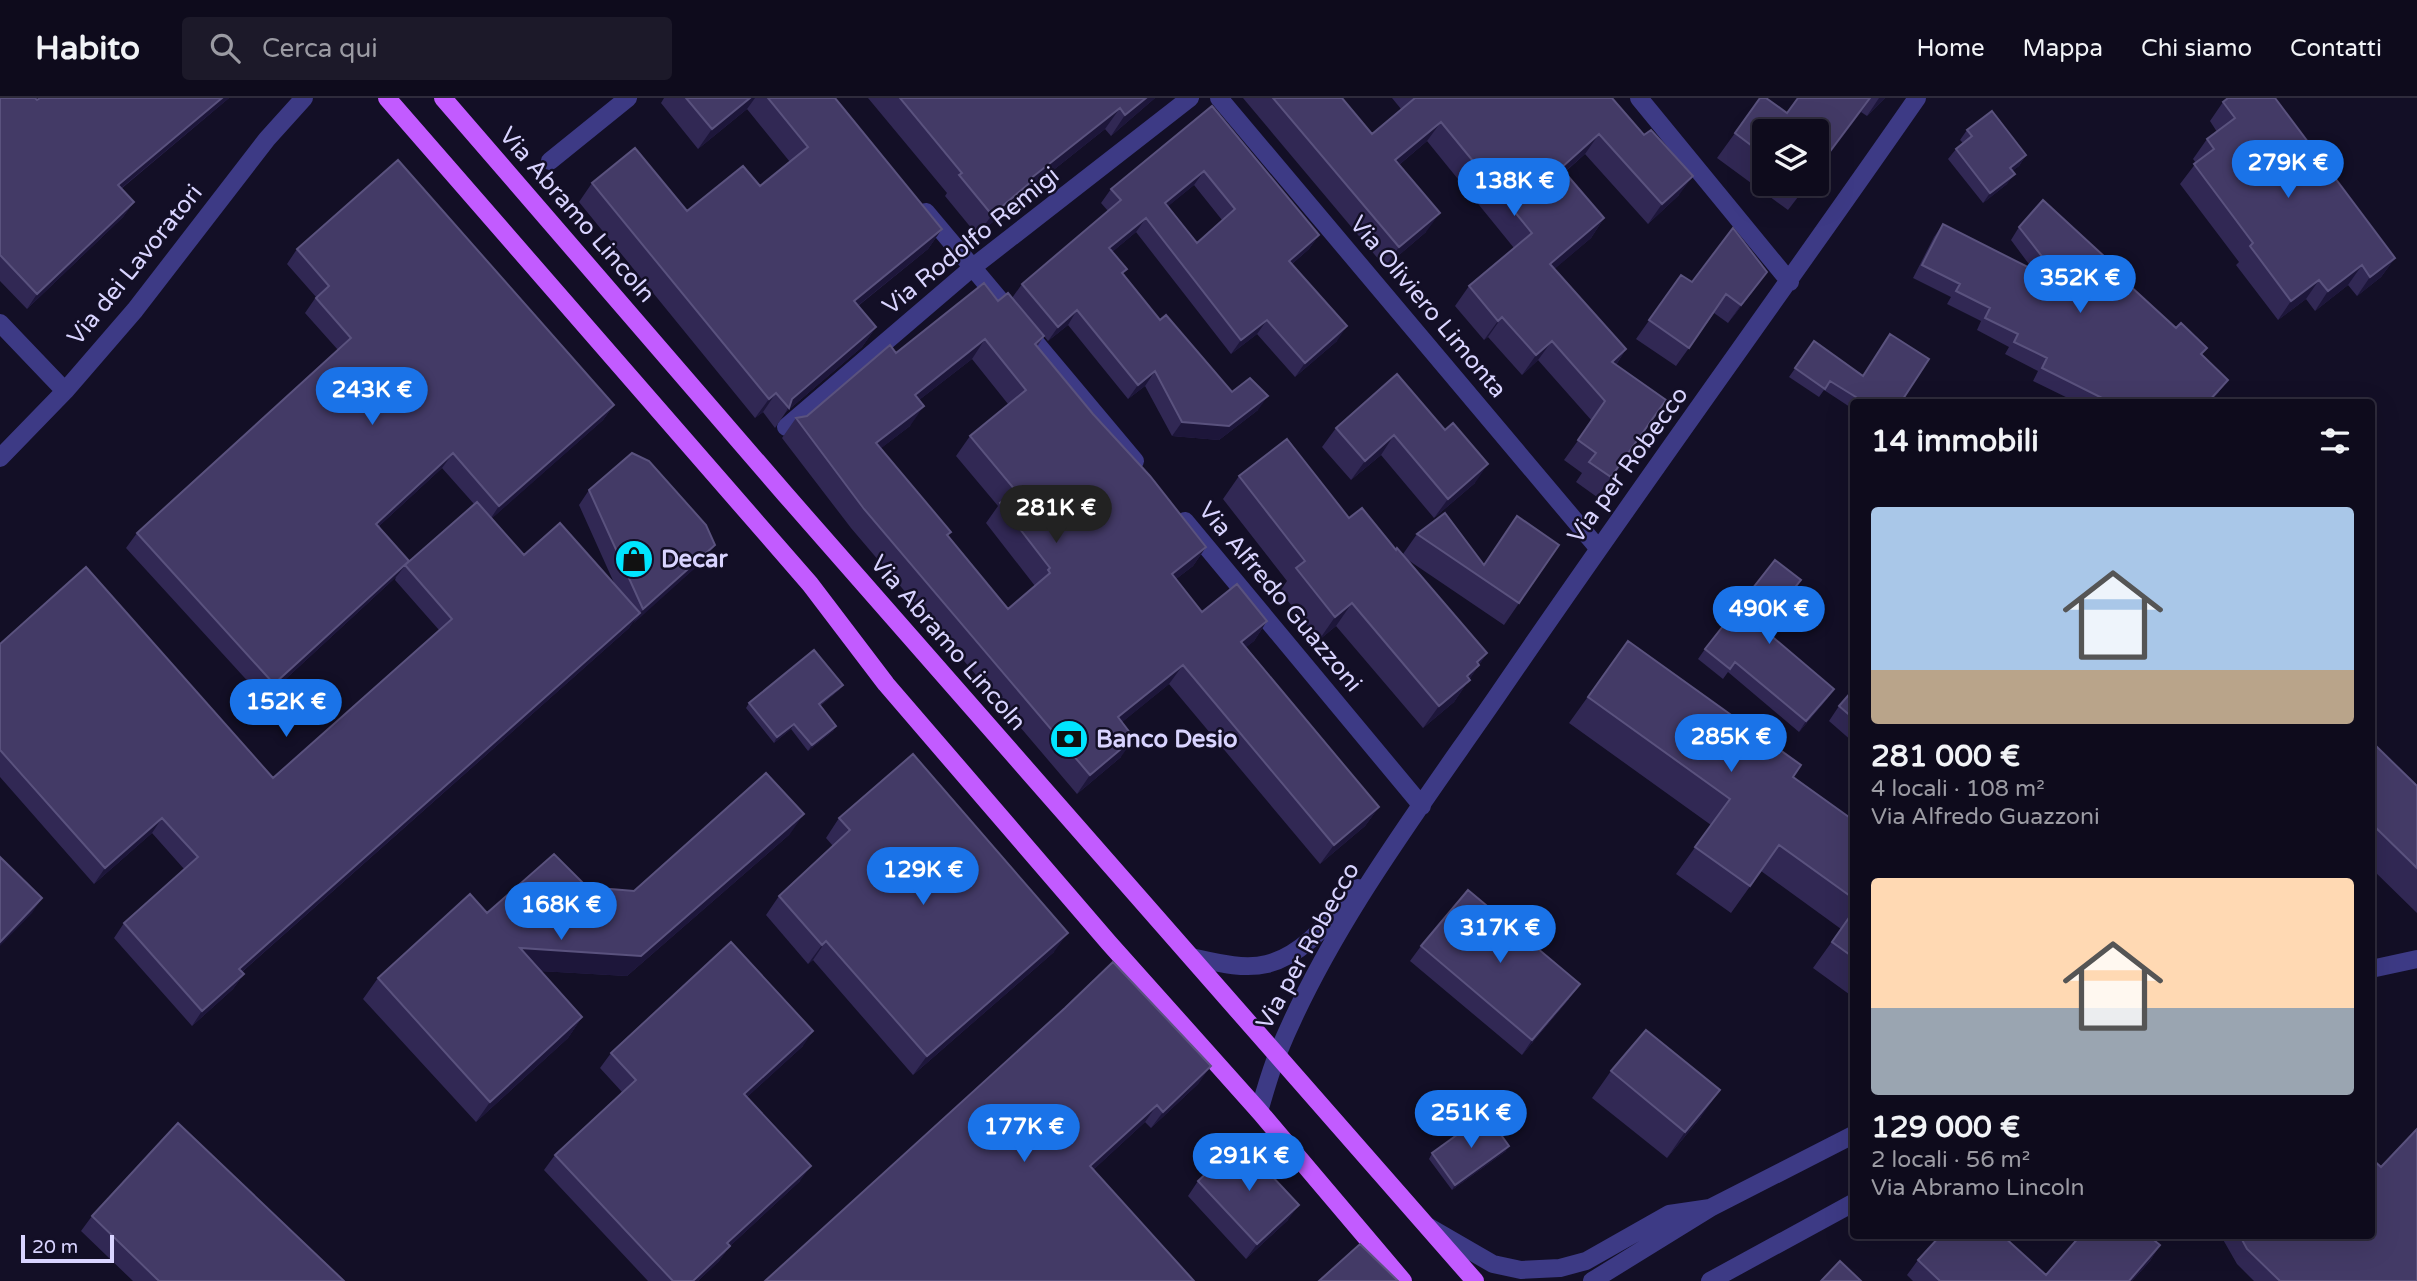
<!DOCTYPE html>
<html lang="it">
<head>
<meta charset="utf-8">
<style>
	body { margin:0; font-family:"Varela Round",sans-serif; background:#1c1929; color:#f1f3f6; height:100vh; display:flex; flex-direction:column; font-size:26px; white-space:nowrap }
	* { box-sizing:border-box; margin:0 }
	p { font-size:23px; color:#9b9ba3 }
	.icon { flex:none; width:38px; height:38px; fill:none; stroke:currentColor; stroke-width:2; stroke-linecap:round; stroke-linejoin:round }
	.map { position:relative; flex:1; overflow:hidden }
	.sheet { position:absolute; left:1850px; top:301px; width:525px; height:840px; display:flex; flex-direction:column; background:#0e0b1c; border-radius:7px; box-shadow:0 7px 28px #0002,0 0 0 2px #2e2b3b }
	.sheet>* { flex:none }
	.buttons { position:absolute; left:1752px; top:21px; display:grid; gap:14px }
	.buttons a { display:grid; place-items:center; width:77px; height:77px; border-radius:7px; background:#0e0b1c; box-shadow:0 7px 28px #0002,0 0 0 2px #2e2b3b; font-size:35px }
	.scale { position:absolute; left:21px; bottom:18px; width:93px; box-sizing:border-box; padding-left:7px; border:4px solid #d9d4ff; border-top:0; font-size:19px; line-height:24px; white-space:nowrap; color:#d9d4ff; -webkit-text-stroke:5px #130f26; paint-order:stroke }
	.price { position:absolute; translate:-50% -60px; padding:0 16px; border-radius:24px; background:#1a73e8; color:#fff; font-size:23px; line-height:46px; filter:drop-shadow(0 2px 4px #0008) }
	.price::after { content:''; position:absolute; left:50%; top:42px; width:21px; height:16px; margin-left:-10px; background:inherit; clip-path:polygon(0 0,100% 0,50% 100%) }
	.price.selected { background:#222; color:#fff }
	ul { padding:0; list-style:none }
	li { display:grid; align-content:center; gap:14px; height:371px; padding:0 21px }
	li span { display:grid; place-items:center; height:217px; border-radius:7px; color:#555 }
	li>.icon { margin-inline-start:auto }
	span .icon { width:126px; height:126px; fill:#fffc; stroke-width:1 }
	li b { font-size:30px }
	h2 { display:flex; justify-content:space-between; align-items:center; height:84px; padding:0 21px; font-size:30px }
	header { display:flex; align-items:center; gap:42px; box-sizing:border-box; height:98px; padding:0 35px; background:#0e0b1c; border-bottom:2px solid #2e2b3b }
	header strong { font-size:33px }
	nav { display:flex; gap:38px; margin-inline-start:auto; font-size:24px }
	.search { width:490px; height:63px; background:#1c1929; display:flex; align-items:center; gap:18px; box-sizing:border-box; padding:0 24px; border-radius:7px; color:#9b9ba3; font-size:26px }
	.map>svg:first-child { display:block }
</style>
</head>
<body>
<header>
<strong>Habito</strong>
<div class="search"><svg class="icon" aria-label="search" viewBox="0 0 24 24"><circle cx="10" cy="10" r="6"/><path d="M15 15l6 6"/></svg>Cerca qui</div>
<nav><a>Home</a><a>Mappa</a><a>Chi siamo</a><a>Contatti</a></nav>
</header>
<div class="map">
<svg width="2417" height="1183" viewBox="0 0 2417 1183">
	<rect width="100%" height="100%" fill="#130f26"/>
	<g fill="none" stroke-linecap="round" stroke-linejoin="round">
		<!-- minor -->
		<path stroke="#3d3a85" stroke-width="18" d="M1219,0L1598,450
			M1639,0L1790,184
			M550,63L628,0
			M926,114L1135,363
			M0,225L65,293
			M786,329L973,169L1190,0
			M0,360L65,293L135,212L267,41L304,0
			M1185,423L1422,708
			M1191,859C1214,864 1243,872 1267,866C1306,856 1332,819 1358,790
			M2371,871L2417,861
			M1259,1013C1265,994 1270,974 1278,955C1330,828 1419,711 1497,598C1634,397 1778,200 1917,0
			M1429,1129L1493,1166L1521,1172L1560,1170L1586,1163L1669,1116L1710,1110
			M1592,1183L1710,1110L1853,1037
			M1710,1183L1853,1105"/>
		<!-- major -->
		<path stroke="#c25bff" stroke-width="18" d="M387,0L810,486L886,586L1109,845L1259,1013L1403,1183
			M443,0L785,396L1475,1183"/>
	</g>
	<!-- wall -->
	<path fill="#312854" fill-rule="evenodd" d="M0,0L37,2L40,0H229L121,91L134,104L123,119L27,211L0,183Z
		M664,0H835L942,131L928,151L858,208L876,229L862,249L786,314L775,330L763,314L755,320L579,104L592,85L687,113L760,88L790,64L747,11L698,51L661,5Z
		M868,0H1155L1111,38L1105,31L1022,97L1017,104L977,137L945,98L947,95Z
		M1243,0H1342L1372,36L1401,11L1392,0H1612L1679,97L1648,126L1585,56L1565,74L1604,120L1591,140L1554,171L1626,251L1616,267L1666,302L1597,399L1576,384L1582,375L1564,362L1592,323L1538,262L1522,277L1488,239L1484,242L1455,208L1469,188L1514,150L1427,43L1399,67L1426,134L1385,169Z
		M1798,0H1885L1867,18L1861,14L1764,33V86H1808L1788,112L1717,60L1735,35L1787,15Z
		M2223,4L2395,160L2381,179L2357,198L2348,187L2315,213L2306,201L2278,222L2236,167L2239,164L2180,86L2196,65L2193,61L2207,41L2217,34L2210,23Z
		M1212,8L1319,137L1309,151L1292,166L1337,243L1295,279L1257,236L1231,256L1136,134L1112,154L1123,177L1160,222L1232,294L1258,312L1219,342L1172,338L1145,288L1128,301L1068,227L1048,243L1044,238L1037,249L1206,449L1193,468L1176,481L1202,514L1267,523L1254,543L1246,549L1379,709L1365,728L1320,766L1169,586L1122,624L1121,659L1077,696L851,430L782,340L796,320L807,318L896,255L998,203L1012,200L1022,186L1108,113L1101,105L1111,91ZM1194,87L1222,122L1197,145L1168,108ZM972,261L1008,306L970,338L956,358L998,408L986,425L1035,488L1008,511L948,438L881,350L910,328L919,302Z
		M1967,32L2026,57L2019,68L2012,73L2007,86L1983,105L1948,61L1956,51L1963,45L1960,42Z
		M1943,126L2034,173L2011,142L2019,129L2129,187L2202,257L2219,294L2210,304H2076L2033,283L2038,273L2005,256L2009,249L1977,232L1981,223L1947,206L1951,199L1913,180L1934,139Z
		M297,151L614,307L603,322L492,420L524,457L615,487L579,407L589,392L715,447L704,462L632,525L629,530L242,874L244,876L233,891L192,928L114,840L124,825L184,771L152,735L94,786L0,679V546L273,680L439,532L395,482L396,479L264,601L126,450L137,435L338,252L305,215L316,199L287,166ZM442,370L474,406L407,465L378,429Z
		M1681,177L1692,184L1754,192L1728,225L1714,215L1676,268L1636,241Z
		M1814,243L1901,304H1853V311L1824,292L1819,299L1789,279Z
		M1397,276L1475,385L1434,420L1381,357L1351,382L1322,349L1336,330Z
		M1239,378L1349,420L1403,456L1417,436L1483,466L1559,447L1504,527L1408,462L1487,555L1454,604L1423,630L1336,528L1319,542L1280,493L1287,483L1223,401Z
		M1793,492L1763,531L1834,591L1827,601L1799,634L1728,574L1723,581L1698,561L1705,551Z
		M1628,543L1793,679L1853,722V899L1813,870L1841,831L1761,773L1731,815L1676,776L1711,727L1569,625Z
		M843,587L839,592L820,608L836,628L833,633L808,653L791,631L774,645L746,610L749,605Z
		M1853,592V644L1829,623L1839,608Z
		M2371,648L2417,688V815L2371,770Z
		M839,720L1054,854L913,977L813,862L808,866L766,817L779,798L833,748L826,740Z
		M790,736L627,878L540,873L582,919L568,940L476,1024L363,901L378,880L587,789L634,793Z
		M1421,848L1569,901L1522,957L1410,863Z
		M803,948L747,999L800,1083L730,1148L719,1163L698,1183H648L544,1072L555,1057L622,994L600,970L611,955Z
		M1611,973L1701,1019L1667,1060L1592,1000Z
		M1199,985L1151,1030L1145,1024L1093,1072L765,1183Z
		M1506,1053L1452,1092L1429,1061L1432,1055Z
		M2381,1069L2417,1183H2254L2237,1166L2221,1138H2371Z
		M1198,1083L1288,1122L1246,1161L1188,1098Z
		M92,1118L344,1183H133L81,1133Z
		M2160,1147L2150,1163L2132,1183H1913L1907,1177L1918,1162L2046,1177Z"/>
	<!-- shaded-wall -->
	<path fill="#1d163a" d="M222,0H229L107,102L118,87Z
		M750,0H755L747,11L698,51L712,31Z
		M1146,0H1155L1111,38L1125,17Z
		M1871,0L1861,14L1816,74V72Z
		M1879,0H1885L1867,18Z
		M1120,10L1105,31L1022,97L1017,104L977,137L992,117L1030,81Z
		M1441,24L1427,43L1381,82L1395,62Z
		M1599,36L1585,56L1547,89L1561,70Z
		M2026,57L2019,68L2003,80L2010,70Z
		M1204,73L1194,87L1155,119L1165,105Z
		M2015,76L2007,86L1983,105L1990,95Z
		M1693,78L1679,97L1648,126L1662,106Z
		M134,104L123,119L27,211L37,196Z
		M1440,115L1426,134L1385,169L1399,149Z
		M1146,120L1136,134L1099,165L1109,150Z
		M1604,120L1591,140L1537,186L1550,166Z
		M942,131L928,151L840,222L854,203Z
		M1319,137L1309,151L1279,177L1289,163Z
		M2395,160L2381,179L2357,198L2370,179Z
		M2362,167L2348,187L2315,213L2328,193Z
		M1767,174L1754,192L1728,225L1741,207Z
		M2319,182L2306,201L2278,222L2291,203Z
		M1077,212L1068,227L1048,243L1058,229Z
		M1502,219L1488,239L1484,242L1498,223Z
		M1267,222L1257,236L1231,256L1241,242Z
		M1347,228L1337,243L1295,279L1305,265Z
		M876,229L862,249L786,314L792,301Z
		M985,241L972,261L901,316L915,297Z
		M1552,243L1538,262L1522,277L1536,257Z
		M1626,251L1613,271L1612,264Z
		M1155,273L1145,288L1128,301L1138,287Z
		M2228,282L2219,294L2210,304H2208Z
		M776,295L763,314L755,320L769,301Z
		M1268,298L1258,312L1219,342L1172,338L1182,324Z
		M614,307L603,322L489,423L499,408Z
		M924,308L910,328L863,364L876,345Z
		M1394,337L1381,357L1351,382L1365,363Z
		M453,355L442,370L365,441L376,426Z
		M1488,366L1475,385L1434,420L1448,401Z
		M715,447L704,462L633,526L643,511Z
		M1206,449L1193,468L1158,495L1172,476Z
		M409,463L396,479L264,601L274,586Z
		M1352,505L1336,528L1319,542L1335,519Z
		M640,515L629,530L228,886L239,871Z
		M1267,523L1254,543L1228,564L1241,544Z
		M1487,555L1454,604L1423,630L1439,608L1477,564Z
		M1183,567L1169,586L1104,639L1118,619Z
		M843,587L839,592L815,611L819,606Z
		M1834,591L1827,601L1799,634L1806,623Z
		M794,626L791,631L774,645L777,639Z
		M836,628L833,633L808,653L812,647Z
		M1134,640L1121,659L1077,696L1090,677Z
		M1379,709L1365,728L1320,766L1334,747Z
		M804,716L790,736L627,878L505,871L520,850Z
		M162,720L152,735L94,786L105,770Z
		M42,800L32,815L0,848V844Z
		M1068,835L1054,854L913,977L927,958Z
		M826,843L813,862L808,866L822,847Z
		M244,876L233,891L192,928L202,913Z
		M1580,886L1569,901L1522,957L1532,942Z
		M582,919L568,940L476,1024L490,1004Z
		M813,933L803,948L734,1011L744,996Z
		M1211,968L1199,985L1151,1030L1163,1014Z
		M1720,992L1701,1019L1667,1060L1685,1034Z
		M1157,1007L1145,1024L1079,1085L1090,1068Z
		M1509,1048L1506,1053L1452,1092L1455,1087Z
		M811,1068L800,1083L717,1160L727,1145Z
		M1299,1107L1288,1122L1246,1161L1257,1146Z
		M2160,1147L2150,1163L2132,1183H2129Z
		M730,1148L719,1163L698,1183H693Z"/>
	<!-- building -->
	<path fill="#433a66" stroke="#5a527e" stroke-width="2" fill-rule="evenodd" d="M0,0H35L37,2L40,0H222L118,87L134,104L37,196L0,157Z
		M686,0H750L712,31Z
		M768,0H835L942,131L854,203L876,229L792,301L789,310L776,295L769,301L592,85L635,50L687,113L743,68L760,88L808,49Z
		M900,0H1146L1125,17L1120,10L1030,81L1032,83L992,117L959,77L962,75Z
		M1273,0H1342L1372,36L1415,0H1612L1644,37L1651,32L1693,78L1662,106L1599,36L1561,70L1604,120L1550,166L1626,251L1612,264L1666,302L1611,379L1589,364L1596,355L1578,342L1605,303L1552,243L1536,257L1502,219L1498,223L1469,188L1532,135L1441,24L1395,62L1440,115L1399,149Z
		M1760,0H1766L1787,15L1798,0H1870L1816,72V33H1764V57L1735,35Z
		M2228,0H2275L2395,160L2370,179L2362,167L2328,193L2319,182L2291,203L2250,148L2253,145L2194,66L2214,51L2207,41L2235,20L2223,4Z
		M1212,8L1319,137L1289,163L1347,228L1305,265L1267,222L1241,242L1146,120L1109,150L1127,171L1122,175L1160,222L1166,217L1232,294L1250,280L1268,298L1229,328L1182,324L1155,273L1138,287L1077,212L1058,229L1022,186L1121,102L1111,91ZM1204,73L1235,111L1197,145L1165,105Z
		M1992,13L2026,57L2010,70L2015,76L1990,95L1956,51L1972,38L1967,32Z
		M398,62L614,307L499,408L453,355L376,426L409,463L274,586L137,435L351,240L316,200L329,188L297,151Z
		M2043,102L2131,183L2128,186L2176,230L2181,225L2207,250L2201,256L2228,282L2208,304H2110L2042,270L2047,260L2014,244L2018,236L1985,220L1990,210L1956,193L1960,186L1922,167L1943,126L2065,188L2019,129Z
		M1733,130L1767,174L1741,207L1726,196L1689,250L1649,222L1681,177L1692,184Z
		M984,185L998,203L1008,195L1044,238L1035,246L1093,316L1150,378L1206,449L1172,476L1202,514L1237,486L1267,523L1241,544L1379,709L1334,747L1183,567L1118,619L1134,640L1090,677L864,411L796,320L807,318L890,247L896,255ZM985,241L1026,292L970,338L1016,393L1000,405L1050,470L1048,472L1050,475L1008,511L947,437L951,434L876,345L924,308L915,297Z
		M1890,236L1929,261L1901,304H1864L1830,283L1825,291L1795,270L1814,243L1863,278Z
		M1397,276L1445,332L1453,325L1488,366L1448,401L1394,337L1365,363L1336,330Z
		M1287,341L1349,420L1362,410L1396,452L1397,450L1487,555L1477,564L1479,567L1467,578L1470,582L1439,608L1352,505L1335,519L1296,470L1305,463L1239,378Z
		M632,355L649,363L706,427L715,447L643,511L589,392Z
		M477,404L524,457L560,425L640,515L239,871L244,876L202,913L124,825L198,759L162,720L105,770L0,652V546L86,469L273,680L452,521L405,467Z
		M1445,415L1484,467L1517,418L1559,447L1519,505L1417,436Z
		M1775,462L1801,482L1762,530L1834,591L1806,623L1735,564L1730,571L1705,551Z
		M1628,543L1801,667L1793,679L1853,722V800L1779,747L1750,788L1695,749L1730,701L1588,599Z
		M814,552L843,587L819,606L836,628L812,647L794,626L777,639L749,605Z
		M1853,592V620L1839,608Z
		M2374,646L2417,688V770L2371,725V648Z
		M913,656L1068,835L927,958L826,843L822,847L779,798L850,732L839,720Z
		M766,675L804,716L641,858L520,850L582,919L490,1004L378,880L470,796L487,815L554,756L587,789L634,793Z
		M0,759L42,800L0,844Z
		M1468,792L1580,886L1532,942L1421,848Z
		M1853,814V859L1832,844Z
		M731,844L813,933L744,996L811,1068L727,1145L730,1148L693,1183H673L555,1057L636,982L611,955Z
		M1113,864L1211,968L1163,1014L1157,1007L1090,1068L1194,1183H765L1065,910Z
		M1646,932L1720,992L1685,1034L1611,973Z
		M1486,1016L1509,1048L1455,1087L1432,1055Z
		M178,1025L344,1183H159L92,1118Z
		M2417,1031V1183H2280L2247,1151L2240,1138H2371V1060L2381,1069Z
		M1240,1044L1299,1107L1257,1146L1198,1083Z
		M1940,1138H2003L2046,1177L2080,1138H2149L2160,1147L2129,1183H1940L1918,1162Z
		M1360,1146L1398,1183H1319Z
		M1840,1163L1861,1183H1821Z"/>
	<!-- icons -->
	<defs>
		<symbol id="shop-disc" viewBox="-11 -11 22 22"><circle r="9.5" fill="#00e5ff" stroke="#130f26"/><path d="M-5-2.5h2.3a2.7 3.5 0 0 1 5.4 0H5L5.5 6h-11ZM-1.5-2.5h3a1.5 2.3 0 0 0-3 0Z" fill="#111"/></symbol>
		<symbol id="bank-disc" viewBox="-11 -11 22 22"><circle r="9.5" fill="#00e5ff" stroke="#130f26"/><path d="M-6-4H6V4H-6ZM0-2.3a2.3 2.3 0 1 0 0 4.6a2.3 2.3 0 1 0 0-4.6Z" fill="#111"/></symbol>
	</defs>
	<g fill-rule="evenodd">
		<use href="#shop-disc" x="612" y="439" width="44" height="44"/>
		<use href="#bank-disc" x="1047" y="619" width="44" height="44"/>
	</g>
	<g text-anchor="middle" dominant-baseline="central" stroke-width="5" stroke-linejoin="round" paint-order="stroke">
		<!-- street labels -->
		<g font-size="24" fill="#d9d4ff" stroke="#130f26">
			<text transform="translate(577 117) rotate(49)">Via Abramo Lincoln</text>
			<text transform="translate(971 143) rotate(-39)">Via Rodolfo Remigi</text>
			<text transform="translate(135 167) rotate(-51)">Via dei Lavoratori</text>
			<text transform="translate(1428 209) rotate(50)">Via Oliviero Limonta</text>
			<text transform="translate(1628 367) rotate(-54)">Via per Robecco</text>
			<text transform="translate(1280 499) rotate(50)">Via Alfredo Guazzoni</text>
			<text transform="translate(948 545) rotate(49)">Via Abramo Lincoln</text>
			<text transform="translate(1308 848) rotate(-61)">Via per Robecco</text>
		</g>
		<!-- poi labels -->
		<g font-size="24" font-weight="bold" fill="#d9d4ff" stroke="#130f26" text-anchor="start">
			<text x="661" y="461">Decar</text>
			<text x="1096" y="641">Banco Desio</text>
		</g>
	</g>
</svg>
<div class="buttons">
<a><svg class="icon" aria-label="layers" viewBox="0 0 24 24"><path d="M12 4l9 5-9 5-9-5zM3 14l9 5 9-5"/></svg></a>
</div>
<div class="scale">20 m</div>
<b class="price" style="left:2288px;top:102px">279K €</b>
<b class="price" style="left:1514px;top:120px">138K €</b>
<b class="price" style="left:2080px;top:217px">352K €</b>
<b class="price" style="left:372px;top:329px">243K €</b>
<b class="price selected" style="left:1056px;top:447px">281K €</b>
<b class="price" style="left:1769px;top:548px">490K €</b>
<b class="price" style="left:286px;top:641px">152K €</b>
<b class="price" style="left:1731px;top:676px">285K €</b>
<b class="price" style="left:923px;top:809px">129K €</b>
<b class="price" style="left:561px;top:844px">168K €</b>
<b class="price" style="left:1500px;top:867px">317K €</b>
<b class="price" style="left:1471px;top:1052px">251K €</b>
<b class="price" style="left:1024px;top:1066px">177K €</b>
<b class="price" style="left:1249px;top:1095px">291K €</b>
<section class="sheet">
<h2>14 immobili<svg class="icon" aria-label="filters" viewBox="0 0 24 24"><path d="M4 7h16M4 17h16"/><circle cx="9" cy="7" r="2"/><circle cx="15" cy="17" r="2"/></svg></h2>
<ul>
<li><span style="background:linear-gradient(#a9c7e8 75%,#b9a48a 0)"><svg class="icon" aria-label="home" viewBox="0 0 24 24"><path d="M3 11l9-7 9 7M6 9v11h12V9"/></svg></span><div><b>281 000 €</b><p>4 locali · 108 m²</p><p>Via Alfredo Guazzoni</p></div></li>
<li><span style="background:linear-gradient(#ffd9b3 60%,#9aa5b1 0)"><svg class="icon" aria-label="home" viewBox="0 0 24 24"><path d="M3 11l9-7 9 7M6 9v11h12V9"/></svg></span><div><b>129 000 €</b><p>2 locali · 56 m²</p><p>Via Abramo Lincoln</p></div></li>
</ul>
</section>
</div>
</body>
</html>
